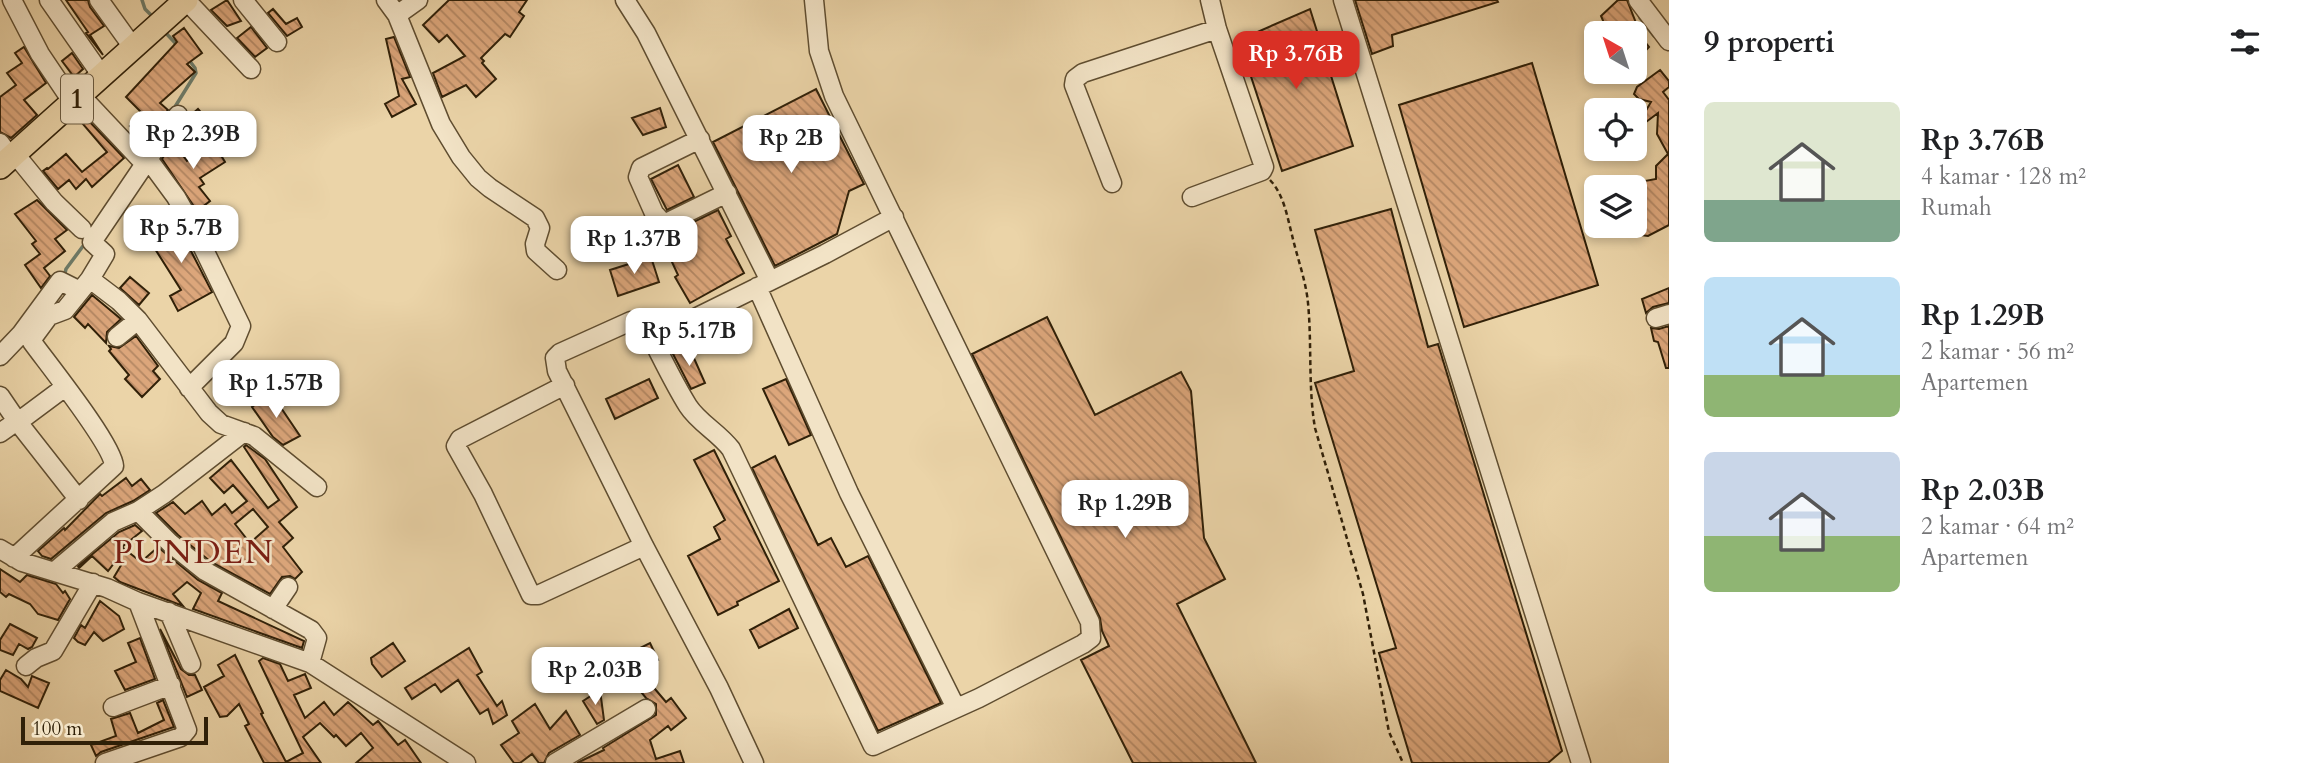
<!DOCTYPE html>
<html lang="id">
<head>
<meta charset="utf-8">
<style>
	body { margin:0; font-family:Cardo,serif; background:#f6f6f6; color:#202124; height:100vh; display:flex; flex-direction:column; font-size:26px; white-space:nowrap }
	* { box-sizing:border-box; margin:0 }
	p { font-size:23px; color:#757577 }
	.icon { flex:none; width:38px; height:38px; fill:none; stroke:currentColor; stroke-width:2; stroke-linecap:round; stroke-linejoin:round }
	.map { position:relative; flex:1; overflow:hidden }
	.drawer { display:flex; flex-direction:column; background:#fff; width:630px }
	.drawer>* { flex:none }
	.needle { width:46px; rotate:321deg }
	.buttons { position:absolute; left:1584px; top:21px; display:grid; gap:14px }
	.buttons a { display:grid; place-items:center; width:63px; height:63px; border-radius:10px; background:#fff; box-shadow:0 4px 10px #0003; font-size:35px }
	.scale { position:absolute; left:21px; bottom:18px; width:187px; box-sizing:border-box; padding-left:7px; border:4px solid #302008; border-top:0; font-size:19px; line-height:24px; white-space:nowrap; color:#302008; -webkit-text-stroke:5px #f2e3c6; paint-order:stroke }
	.price { position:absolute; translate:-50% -60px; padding:0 16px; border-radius:14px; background:#fff; color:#222; font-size:23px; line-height:46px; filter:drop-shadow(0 2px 4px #0008) }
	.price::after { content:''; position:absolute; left:50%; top:42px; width:21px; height:16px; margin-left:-10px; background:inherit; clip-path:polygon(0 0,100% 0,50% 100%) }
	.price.current { background:#d93025; color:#fff }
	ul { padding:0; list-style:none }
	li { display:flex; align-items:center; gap:21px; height:175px; padding:0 35px }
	li span { display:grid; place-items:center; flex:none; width:196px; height:140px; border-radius:10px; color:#555 }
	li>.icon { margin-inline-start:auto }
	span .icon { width:84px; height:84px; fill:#fffc; stroke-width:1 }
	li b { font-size:30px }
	h2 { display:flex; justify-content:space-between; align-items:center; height:84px; padding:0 35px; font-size:30px }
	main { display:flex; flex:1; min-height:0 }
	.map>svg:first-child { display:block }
</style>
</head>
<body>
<main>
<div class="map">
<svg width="1669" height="763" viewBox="0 0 1669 763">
	<defs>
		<pattern id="building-back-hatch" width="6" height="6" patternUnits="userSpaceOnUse" patternTransform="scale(1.75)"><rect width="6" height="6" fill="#dca67b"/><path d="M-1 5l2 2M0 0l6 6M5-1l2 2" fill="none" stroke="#b38763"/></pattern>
	</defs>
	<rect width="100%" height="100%" fill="#ebd4a8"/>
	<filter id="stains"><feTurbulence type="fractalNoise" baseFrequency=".00286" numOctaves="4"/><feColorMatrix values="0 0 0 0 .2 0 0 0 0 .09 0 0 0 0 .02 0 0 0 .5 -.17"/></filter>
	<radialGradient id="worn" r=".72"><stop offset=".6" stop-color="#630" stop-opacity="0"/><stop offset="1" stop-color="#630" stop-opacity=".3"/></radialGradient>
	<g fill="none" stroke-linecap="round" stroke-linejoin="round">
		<!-- stream -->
		<path stroke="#6e7b68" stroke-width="3.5" d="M142,0L145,9L153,17
			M1639,14L1640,18L1654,36
			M164,31L178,46
			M173,110L196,73L195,68L189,60
			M64,277L66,269L86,242"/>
	</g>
	<!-- building -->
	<path fill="url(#building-back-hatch)" stroke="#302008" stroke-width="2" fill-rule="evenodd" d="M66,0H88L90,7L104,26L90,35L103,55L86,33L88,32Z
		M227,0L241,21L227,26L211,10Z
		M449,0H527L519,12L524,16L510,37L505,34L481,58L484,61L482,63L496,79L476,97L466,85L442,97L433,73L465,56L447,35L439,42L423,25Z
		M1355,0H1497L1498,2L1392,35L1393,46L1372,54Z
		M1618,0H1627L1636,23L1632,26L1649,47L1634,63V33H1602L1605,25L1601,16Z
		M273,9L286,24L297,18L302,27L287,36L268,13Z
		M1310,9L1353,146L1282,171L1239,40Z
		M251,27L267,48L255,57L237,38Z
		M184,28L202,53L187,64L195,72L160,103L168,110L143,140L130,126L143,114L126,97L177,42L173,36Z
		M394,37L410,77L402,79L416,104L392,117L385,104L399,96L386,39Z
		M24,47L46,83L24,100L37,115L11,138L0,132V97L16,85L7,73L22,63L15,53Z
		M72,53L83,69L74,77L62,61Z
		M1532,63L1598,285L1464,327L1399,105Z
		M1660,70L1669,81V87L1663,92L1669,100V225L1648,236L1641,235L1634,223V183L1656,179V166L1668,154L1657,134L1658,113L1634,131L1651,102L1639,99L1634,94L1637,87Z
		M816,89L864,184L849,191L837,234L775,266L713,142Z
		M660,108L666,127L643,135L632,118Z
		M198,109L206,118L193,128L195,130L182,143L177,137L189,117Z
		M87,119L124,158L92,187L86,179L76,189L69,180L58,189L43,171L47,168L48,169L66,154L82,172L107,152L82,123Z
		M173,142L187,161L214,144L225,162L200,178L204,184L199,187L210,201L197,211L162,159Z
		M678,165L694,197L667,210L651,179Z
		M37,200L67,230L55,239L65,251L44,268L50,276L41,288L25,265L40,254L32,244L36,241L15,214Z
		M1391,209L1428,347L1438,344L1562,751L1548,763H1412L1379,653L1396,648L1315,383L1354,371L1315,230Z
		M718,210L731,236L726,239L744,273L690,303L675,277L678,275L659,234L673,232Z
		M172,214L212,292L178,311L170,296L181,290L150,241L165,232L159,222Z
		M651,257L659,282L618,296L610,270Z
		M130,277L149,293L139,305L120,288Z
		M1669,288V303L1653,307L1646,313L1642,299Z
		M92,295L121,319L107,332L106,343L88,324L85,328L74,317Z
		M1047,317L1095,415L1181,372L1191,391L1204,538L1225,579L1177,604L1256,763H1133L1081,660L1109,646L1102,631L1100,618L972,354Z
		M1669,326V368H1666L1658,342L1654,341L1651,328L1659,329Z
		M136,336L158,366L153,371L160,379L142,397L125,379L129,375L109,351L111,349L109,346L119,348Z
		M689,347L705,383L691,389L673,354Z
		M649,379L658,398L615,419L606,399Z
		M786,379L811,435L789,445L763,389Z
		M271,393L300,436L283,445L273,437L252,407Z
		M246,445L265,459L297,507L279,522L293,538L283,547L302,572L295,579L290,576L282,577L270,594L211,562L178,535L156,513L173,502L185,514L202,501L212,515L225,504L232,513L247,501L233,485L224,493L210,478L231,460L268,508L279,500L244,447ZM253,509L268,527L250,543L235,524Z
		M714,450L779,581L737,602L738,605L718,615L688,556L720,539L714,527L725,520L694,460Z
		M775,456L818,545L831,538L846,567L868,556L941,703L878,731L752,468Z
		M126,478L132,486L141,479L150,490L133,501L106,513L51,559L42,556L38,551L64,528L65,530L100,494L102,496Z
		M135,525L142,531L122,547L141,562L158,547L198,580L222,593L218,601L304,641L302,648L193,609L201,593L187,582L173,594L183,606L120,582L114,577L123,562L118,558L108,571L92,556L79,568L78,566L119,532Z
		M0,569L20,582L27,575L56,584L63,593L65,591L70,599L58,620L38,614L30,604L9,594L6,597L0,592Z
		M100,601L119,616L124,629L103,641L94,632L85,645L78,642L74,638L81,625L85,628Z
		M789,609L798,628L759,648L750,630Z
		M10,624L37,638L32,647L28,649L19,644L13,655L0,650V640Z
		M160,629L181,669L189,675H195L202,690L187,697Z
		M140,638L155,679L125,690L115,671L136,662L128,643Z
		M393,643L405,661L382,677L372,664L371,658Z
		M650,643L658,660L638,669L666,702L671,698L686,718L671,730L668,726L650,740L656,759L680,751L684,763H577L604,750L603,748L656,715V704L646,698L632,681L635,679L624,656Z
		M469,648L482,672L477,675L497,706L502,701L507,715L493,724L488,709L480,714L458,680L441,692L435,684L412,699L405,688Z
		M235,655L263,713L261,714L286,762L303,753L259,661L263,658L280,664L288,681L305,674L311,688L294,695L305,718L324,702L334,715L348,702L373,725L378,721L398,745L405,740L421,763H356L373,748L361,733L346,746L336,735L334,737L320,723L303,737L321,763H264L245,726L249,724L239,704L227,716L220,717L204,687L224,676L218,665Z
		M6,670L21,679L28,687L32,676L49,683L38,708L0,691V680Z
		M600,690L604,720L597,724L583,701Z
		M163,700L174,727L101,752L96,756L91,745L116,736L111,719L130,713L138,733L164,720L157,703Z
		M535,704L550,729L566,711L580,735L549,753L544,763H539L532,754L520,763H514L501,745L519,733L512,721Z"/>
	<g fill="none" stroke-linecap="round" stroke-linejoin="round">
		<defs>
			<path id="minor" d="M12,0L40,54L73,103
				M49,0L102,76
				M99,0L132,46
				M186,0L251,69
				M243,0L277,42
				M386,0L397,15L441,124L461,157L478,178L490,188L535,218L540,228L535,244L536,251L557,270
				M625,0L646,33L770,281
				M1343,0L1581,763
				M1638,0L1669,41
				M397,15L418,0
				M81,96L145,164
				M700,139L641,168L638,177L654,213L663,223L668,222L727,193
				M0,143L11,158
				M15,154L54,202L82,229
				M148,159L176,197L193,227L241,326L234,343L189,388
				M1112,183L1074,85L1075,79L1083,73L1217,29
				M1192,197L1262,171L1264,167L1217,29L1210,0
				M90,279L119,301L138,320
				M757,287L849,493L956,708
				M1656,318L1669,314
				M643,322C658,349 671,379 688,406C699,423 718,432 731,449L873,746L979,698L1083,644L1091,638L1090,622L834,96L819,51L814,0
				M117,337L138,320L209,413L221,424L254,436L317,487
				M0,356L21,334L60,281L80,291
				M565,385L460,439L456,446L483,494L531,595H538L644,546
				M0,396L17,421L79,500
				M18,422L65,387
				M0,433L17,421
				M138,511L170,543L205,571L311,630L317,638L310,663
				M0,549L22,562L107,588L138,602L310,663L466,763
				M14,558L114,466C113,445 48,364 32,342V339L49,316L65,310L90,279L105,254L92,242L178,115
				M55,571L113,522L138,511L164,494L244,432
				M273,609L288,587
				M169,612L191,664
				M26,666L36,658L53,651L93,583
				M113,707L171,685
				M105,763L181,737L187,730L138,602
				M555,763L646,709
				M754,763L719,688L644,546L557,371L555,358L560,353L631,321L679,326L825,254L894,217"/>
			<path id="major" d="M0,167L186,0"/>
		</defs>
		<!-- minor casing -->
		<use href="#minor" stroke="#5f4d30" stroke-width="21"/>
		<!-- major casing -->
		<use href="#major" stroke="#302008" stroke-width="26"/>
		<!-- path -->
		<path stroke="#302008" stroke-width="2.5" stroke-dasharray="5 3.5" stroke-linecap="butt" d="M1270,180C1284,195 1287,216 1292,235C1297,257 1306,281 1308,303C1312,345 1308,387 1315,428L1363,594L1389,732L1403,763"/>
		<!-- minor -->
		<use href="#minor" stroke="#f2e3c6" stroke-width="18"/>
		<!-- major -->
		<use href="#major" stroke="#ebd4a8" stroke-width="23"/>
	</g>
	<g text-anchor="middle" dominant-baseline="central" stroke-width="5" stroke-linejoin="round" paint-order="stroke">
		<!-- shield labels -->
		<rect fill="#f2e3c6" stroke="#6a5a41" stroke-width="2" x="61" y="74.5" width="32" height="49" rx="5"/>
		<g font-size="28" font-weight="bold" fill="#302008">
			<text x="77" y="99">1</text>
		</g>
		<!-- quarter labels -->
		<g font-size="33" letter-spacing="2" fill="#7a1f14" stroke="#f2e3c6">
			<text x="194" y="552">PUNDEN</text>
		</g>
	</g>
	<rect width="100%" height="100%" filter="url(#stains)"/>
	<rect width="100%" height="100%" fill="url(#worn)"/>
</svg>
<div class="buttons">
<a><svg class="needle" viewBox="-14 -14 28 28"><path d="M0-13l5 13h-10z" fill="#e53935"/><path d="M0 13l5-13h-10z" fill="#757577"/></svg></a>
<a><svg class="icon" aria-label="locate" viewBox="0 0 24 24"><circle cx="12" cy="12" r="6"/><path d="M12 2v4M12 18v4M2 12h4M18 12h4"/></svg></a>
<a><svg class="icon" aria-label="layers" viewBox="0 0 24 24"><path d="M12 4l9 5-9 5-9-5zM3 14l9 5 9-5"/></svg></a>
</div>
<div class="scale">100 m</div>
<b class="price current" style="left:1296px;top:91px">Rp 3.76B</b>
<b class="price" style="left:193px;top:171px">Rp 2.39B</b>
<b class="price" style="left:791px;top:175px">Rp 2B</b>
<b class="price" style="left:181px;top:265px">Rp 5.7B</b>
<b class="price" style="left:634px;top:276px">Rp 1.37B</b>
<b class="price" style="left:689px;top:368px">Rp 5.17B</b>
<b class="price" style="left:276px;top:420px">Rp 1.57B</b>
<b class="price" style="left:1125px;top:540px">Rp 1.29B</b>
<b class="price" style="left:595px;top:707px">Rp 2.03B</b>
</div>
<section class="drawer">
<h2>9 properti<svg class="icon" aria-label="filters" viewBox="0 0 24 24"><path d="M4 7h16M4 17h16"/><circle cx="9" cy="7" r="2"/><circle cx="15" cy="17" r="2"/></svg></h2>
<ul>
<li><span style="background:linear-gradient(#dfe7d0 70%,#7fa58c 0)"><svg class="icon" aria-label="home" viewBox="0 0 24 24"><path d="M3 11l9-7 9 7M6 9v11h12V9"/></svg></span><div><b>Rp 3.76B</b><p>4 kamar · 128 m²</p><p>Rumah</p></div></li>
<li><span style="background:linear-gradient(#bfe0f5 70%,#8fb573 0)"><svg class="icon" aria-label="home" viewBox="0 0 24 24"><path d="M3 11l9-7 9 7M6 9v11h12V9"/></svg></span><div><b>Rp 1.29B</b><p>2 kamar · 56 m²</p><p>Apartemen</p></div></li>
<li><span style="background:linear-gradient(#c9d6e8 60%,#8fb573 0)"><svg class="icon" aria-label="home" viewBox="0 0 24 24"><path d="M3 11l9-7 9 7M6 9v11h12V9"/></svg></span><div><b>Rp 2.03B</b><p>2 kamar · 64 m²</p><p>Apartemen</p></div></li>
</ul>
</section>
</main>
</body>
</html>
